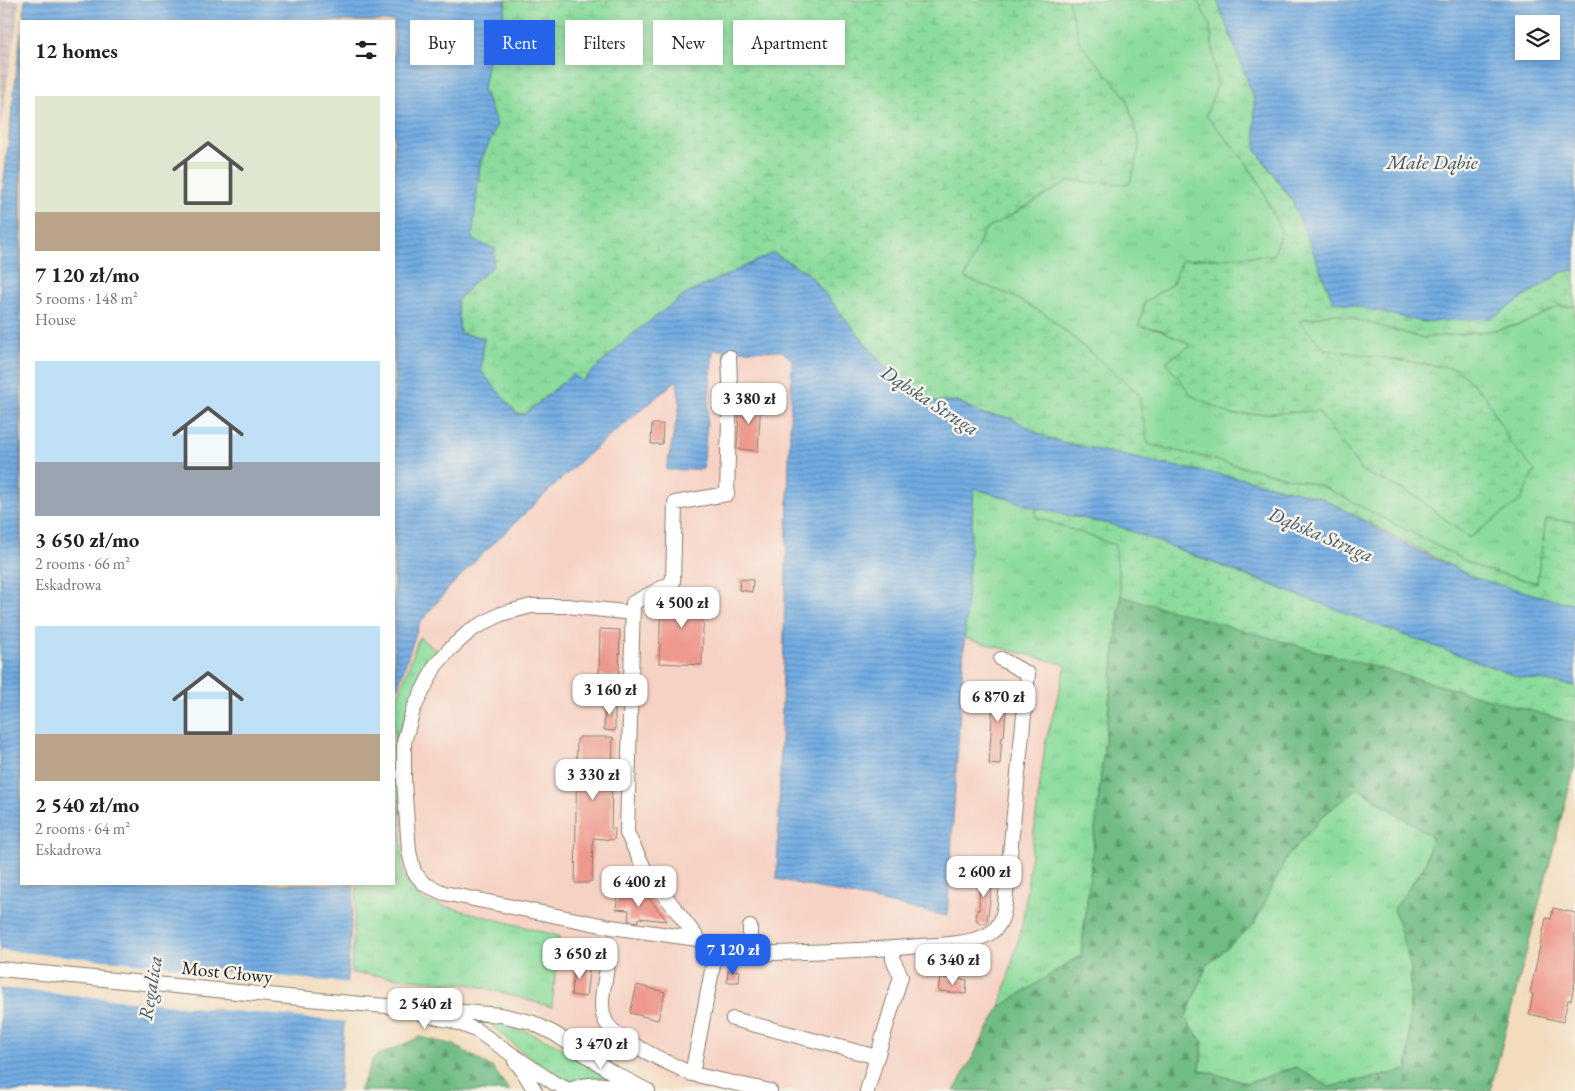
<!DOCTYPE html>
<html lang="en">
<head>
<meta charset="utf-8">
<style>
	body { margin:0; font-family:"EB Garamond",serif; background:#f2f2f2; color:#202124; height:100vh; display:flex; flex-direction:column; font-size:19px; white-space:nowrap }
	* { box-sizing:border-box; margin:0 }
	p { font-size:16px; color:#757577 }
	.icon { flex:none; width:28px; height:28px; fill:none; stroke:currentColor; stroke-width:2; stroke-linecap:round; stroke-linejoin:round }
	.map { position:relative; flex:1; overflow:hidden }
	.details { position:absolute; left:20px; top:20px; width:375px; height:865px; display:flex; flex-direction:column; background:#fff; border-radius:0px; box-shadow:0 2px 8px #0003 }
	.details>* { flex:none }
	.banner { position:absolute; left:410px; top:20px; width:475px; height:45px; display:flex; gap:10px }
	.fabs { position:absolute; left:1515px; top:15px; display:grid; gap:10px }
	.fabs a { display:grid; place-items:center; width:45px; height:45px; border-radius:0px; background:#fff; box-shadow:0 2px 8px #0003; font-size:25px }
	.price { position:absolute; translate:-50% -42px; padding:0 11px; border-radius:10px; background:#fff; color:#222; font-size:16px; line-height:32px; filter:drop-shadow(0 1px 2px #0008) }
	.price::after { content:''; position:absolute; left:50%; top:30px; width:15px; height:11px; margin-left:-8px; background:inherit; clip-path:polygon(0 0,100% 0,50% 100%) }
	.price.current { background:#2563eb; color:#fff }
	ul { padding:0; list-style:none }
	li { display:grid; align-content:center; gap:10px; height:265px; padding:0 15px }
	li span { display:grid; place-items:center; height:155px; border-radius:0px; color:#555 }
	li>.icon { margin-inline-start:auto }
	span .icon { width:90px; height:90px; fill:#fffc; stroke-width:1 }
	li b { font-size:21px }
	h2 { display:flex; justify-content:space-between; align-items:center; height:60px; padding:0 15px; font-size:21px }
	.tag { padding:0 18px; border-radius:0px; background:#fff; box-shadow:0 2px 8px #0003; font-size:18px; line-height:45px }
	.tag.current { background:#2563eb; color:#fff }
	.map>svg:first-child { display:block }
</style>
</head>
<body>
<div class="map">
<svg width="1575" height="1091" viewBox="0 0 1575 1091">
	<defs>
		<pattern id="industrial-grid" width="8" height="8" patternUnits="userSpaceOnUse" patternTransform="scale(1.25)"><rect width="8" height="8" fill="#d1bfbe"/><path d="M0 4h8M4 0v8" fill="none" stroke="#b3a4a3"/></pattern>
		<pattern id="grass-tufts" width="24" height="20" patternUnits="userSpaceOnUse" patternTransform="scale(1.25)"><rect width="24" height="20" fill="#8bdc9c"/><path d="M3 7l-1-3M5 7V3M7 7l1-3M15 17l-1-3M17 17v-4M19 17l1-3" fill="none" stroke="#77bc86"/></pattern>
		<pattern id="forest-firs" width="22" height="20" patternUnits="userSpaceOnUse" patternTransform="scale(1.25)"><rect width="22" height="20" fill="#70bc84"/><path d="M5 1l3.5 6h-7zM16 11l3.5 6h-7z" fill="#5b986b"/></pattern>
		<pattern id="wetland-marsh" width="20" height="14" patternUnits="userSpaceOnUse" patternTransform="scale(1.25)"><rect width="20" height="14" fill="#8bdc9c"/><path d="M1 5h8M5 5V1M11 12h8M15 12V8" fill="none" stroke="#77bc86"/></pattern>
		<pattern id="water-rules" width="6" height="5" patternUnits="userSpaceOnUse" patternTransform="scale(1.25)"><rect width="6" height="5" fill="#72ace2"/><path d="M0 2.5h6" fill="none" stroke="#5d8bb6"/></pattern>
	</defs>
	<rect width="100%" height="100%" fill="#f7f3e8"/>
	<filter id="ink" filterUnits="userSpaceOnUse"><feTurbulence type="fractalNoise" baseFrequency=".02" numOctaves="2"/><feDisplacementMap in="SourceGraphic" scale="10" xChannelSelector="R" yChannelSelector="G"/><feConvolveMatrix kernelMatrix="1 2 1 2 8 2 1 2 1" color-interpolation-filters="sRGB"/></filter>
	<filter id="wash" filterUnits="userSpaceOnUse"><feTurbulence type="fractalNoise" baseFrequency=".0096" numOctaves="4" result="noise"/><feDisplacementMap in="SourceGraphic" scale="20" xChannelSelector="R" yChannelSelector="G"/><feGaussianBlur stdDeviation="1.12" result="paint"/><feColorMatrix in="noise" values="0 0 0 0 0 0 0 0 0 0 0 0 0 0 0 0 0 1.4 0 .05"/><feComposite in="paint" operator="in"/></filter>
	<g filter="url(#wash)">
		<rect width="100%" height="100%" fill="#f2dcbd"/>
		<!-- built -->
		<path fill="#f6d2c4" d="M713,350L782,351L792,361L777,879L946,916L964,638L1067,664L1045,744L1022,926L1000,1007L954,1091H699L660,1080L632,1066L582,1032L555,1018L511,1002L456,992L365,984L347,979L354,884H394V699L419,625L448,589L540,498L581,460L678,380L680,404L666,470L703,469Z"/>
		<!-- industrial -->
		<path fill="url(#industrial-grid)" d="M0,0H20L0,131Z"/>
		<!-- grass -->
		<path fill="url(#grass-tufts)" stroke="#547c5c" d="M1068,0H1197L1210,25L1217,85L1206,115L1245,161L1260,184L1281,231L1274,255L1182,260L1172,284L1145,302L1139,326L1159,329L1192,345L1232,415L1318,411L1362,471L1414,495L1469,538L1534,472L1510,442L1485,396L1457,369L1324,349L1298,321L1333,313L1423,338L1496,330L1525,323L1559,306H1575V522L1546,519L1537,583L1481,569L1322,486L1148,444L1138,393L1045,314L965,278L984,231L1069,181L1130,183L1140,145L1126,97L1080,43Z
			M974,488L1036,508V517L1116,545L1121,596L1081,955L1000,1007L1022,926L1045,744L1066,665L964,638Z
			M419,637L440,653L420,679L403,721L398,763L403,877L422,900L559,936L552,1007L474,985L351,973L357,884H394V708Z
			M1358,787L1432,837L1425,865L1395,909L1411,968L1408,1070L1329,1087L1295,1067L1248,1083L1200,1070L1203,1042L1185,1019L1207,965L1254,924L1287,857L1325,814Z
			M496,1021L518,1028L554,1043L604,1075L603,1078C592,1082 584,1074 569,1083L566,1081L520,1050L492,1026Z"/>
		<!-- forest -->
		<path fill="url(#forest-firs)" stroke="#466c50" fill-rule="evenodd" d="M1121,596L1575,723V766L1490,1091H954L1000,1007L1081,955ZM1358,788L1432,837L1425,865L1394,909L1411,968L1408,1070L1329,1087L1296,1067L1248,1083L1200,1070L1203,1042L1185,1019L1207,965L1254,924L1287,857L1325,814Z
			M420,1037L454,1045L493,1068L510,1091H359L374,1057Z"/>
		<!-- wetland -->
		<path fill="url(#wetland-marsh)" stroke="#547c5c" d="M506,0H1068L1080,43L1126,97L1140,145L1130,184L1069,181L984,231L965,278L1010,295L1045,314L1138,393L1148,444L1322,486L1481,569L1537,583L1546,519L1575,522V603H1565L1475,578L1322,498L1244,479L1162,464L1049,439L1011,418L981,414L958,401L936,402L889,372L808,273L773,253L749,265L634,333L582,381L573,374L525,414H517L481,371L484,338L460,333L457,301L472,284L493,266L495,249L472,240L480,163L497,125L483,89L492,34L502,26Z
			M1197,0H1217L1254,98L1256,150L1293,202L1333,301L1492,318L1562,272L1575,270V306H1559L1525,323L1496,330L1423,338L1333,313L1299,321L1324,349L1457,369L1485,396L1510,442L1535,471L1521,500L1469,538L1414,495L1362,471L1318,411L1232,415L1192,396L1166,362L1191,345L1159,329L1139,326L1145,302L1172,284L1182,260L1274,255L1281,231L1260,184L1245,161L1206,115L1217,85L1210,25Z
			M1036,508L1118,526L1244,575L1519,677L1575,686V723L1121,596L1115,545L1036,517Z"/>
		<!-- water -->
		<path fill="url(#water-rules)" stroke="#47647f" fill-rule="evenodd" d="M25,0H506L502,26L492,34L483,89L497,125L480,163L472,240L495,249L493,266L472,284L457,301L460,333L484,338L481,371L517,414H525L573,374L582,381L634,333L684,295L773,253L808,273L889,372L936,402L958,401L981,414L1011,418L1049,439L1162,464L1244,479L1322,498L1411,547L1475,578L1565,603H1575V686L1519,677L1374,624L1118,526L1036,508L974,488L947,916L777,879L792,360L782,351L734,350V358L725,357V350H713L703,469L666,470L680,404L677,380L581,460L478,558L448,589L419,624L394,699V21H23Z
			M1217,0H1575V270L1562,272L1492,318L1423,322L1333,301L1293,202L1256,150L1254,98ZM1524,24H1551V51H1524Z
			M21,32V884H354L339,1091H0V215Z"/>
		<!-- pier -->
		<path fill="#f2dcbd" d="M0,950L350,983L347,1022L0,988Z"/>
		<g id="blocks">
			<!-- building -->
			<path fill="#ee998d" d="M740,399L761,400L758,451L737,449Z
				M652,424H663L662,444H651Z
				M740,579L753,580L752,592L739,590Z
				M669,594L704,595L702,665L659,663L661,598Z
				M600,629L620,630L619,676L599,675Z
				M994,685L1004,686V688H1008L1004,737H1002L1000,765L989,764Z
				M605,702H615V731L604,730Z
				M579,737H613L611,829H615L614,840L593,838L592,881H589V883H575L577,739H579Z
				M980,873L993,875L987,923H978V920H976L977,910H979Z
				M618,894L649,898L667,921L639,918L638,922L628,920L629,910L616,909Z
				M1553,908L1575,913V982L1571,1000H1568L1563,1022L1529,1014L1533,994L1530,993L1546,918L1551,919Z
				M575,963L590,965L586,997L571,995Z
				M728,970L740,971L739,982H727Z
				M940,978L967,980L966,994L938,991Z
				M637,985L665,992L658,1020L630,1013Z"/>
		</g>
	</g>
	<g filter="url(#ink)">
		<use href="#blocks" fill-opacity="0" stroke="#877c6c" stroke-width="1"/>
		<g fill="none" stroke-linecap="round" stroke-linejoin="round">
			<defs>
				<path id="minor" d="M729,357L730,381L727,494L675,503L673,582L633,603L627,833L644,868L698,939L715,955C783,952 852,952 920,946C939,945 970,944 987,935C1000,928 1003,918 1005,904L1028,674L1001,659
					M633,613L567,606H531L501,614L471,630L450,649L435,666L413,710L404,742V782L409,851L414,872L424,884L444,893L611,927L698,939
					M750,927V954
					M715,955L692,1074L770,1091
					M607,967C605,984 598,1003 605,1020C612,1039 673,1065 692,1074
					M0,969L361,1004L501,1015L531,1022L555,1034L610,1071L648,1091
					M425,1015L453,1021L476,1030L554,1083L571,1091
					M733,1019L877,1057
					M515,1061L523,1071L535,1091
					M568,1091C591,1080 612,1085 635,1091
					M867,1091L901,976L893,960V949"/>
			</defs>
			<!-- minor casing -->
			<use href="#minor" stroke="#877c6c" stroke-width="16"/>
			<!-- minor -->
			<use href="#minor" stroke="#fff" stroke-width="14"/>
		</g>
	</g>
	<g text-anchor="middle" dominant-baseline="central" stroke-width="5" stroke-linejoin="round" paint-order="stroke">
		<!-- street labels -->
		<g font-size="19" fill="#1c1c1c" stroke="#f7f3e8">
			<text transform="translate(227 972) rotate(6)">Most Cłowy</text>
		</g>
		<!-- water labels -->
		<g font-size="20" font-style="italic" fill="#3e566b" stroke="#f7f3e8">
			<text x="1432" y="162">Małe Dąbie</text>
			<text transform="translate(930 400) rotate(33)">Dąbska Struga</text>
			<text transform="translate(1321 534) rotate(23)">Dąbska Struga</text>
			<text transform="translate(150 988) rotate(-81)">Regalica</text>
		</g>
	</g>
</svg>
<div class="fabs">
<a><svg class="icon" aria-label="layers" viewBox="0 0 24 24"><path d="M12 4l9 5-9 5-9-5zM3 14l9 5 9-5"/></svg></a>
</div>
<b class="price" style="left:749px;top:425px">3 380 zł</b>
<b class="price" style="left:682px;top:629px">4 500 zł</b>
<b class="price" style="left:610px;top:716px">3 160 zł</b>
<b class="price" style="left:998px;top:723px">6 870 zł</b>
<b class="price" style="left:593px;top:801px">3 330 zł</b>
<b class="price" style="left:984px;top:898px">2 600 zł</b>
<b class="price" style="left:639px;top:908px">6 400 zł</b>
<b class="price current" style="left:733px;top:976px">7 120 zł</b>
<b class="price" style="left:580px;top:980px">3 650 zł</b>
<b class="price" style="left:953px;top:986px">6 340 zł</b>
<b class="price" style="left:425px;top:1030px">2 540 zł</b>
<b class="price" style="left:601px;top:1070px">3 470 zł</b>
<div class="banner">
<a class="tag">Buy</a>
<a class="tag current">Rent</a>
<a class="tag">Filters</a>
<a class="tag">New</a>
<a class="tag">Apartment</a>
</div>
<section class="details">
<h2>12 homes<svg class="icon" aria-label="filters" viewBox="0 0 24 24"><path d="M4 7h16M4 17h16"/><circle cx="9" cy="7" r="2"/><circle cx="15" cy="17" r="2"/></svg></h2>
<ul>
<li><span style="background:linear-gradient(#dfe7d0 75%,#b9a48a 0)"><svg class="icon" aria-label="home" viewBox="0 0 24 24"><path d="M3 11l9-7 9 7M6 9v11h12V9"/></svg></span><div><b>7 120 zł/mo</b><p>5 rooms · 148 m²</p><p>House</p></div></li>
<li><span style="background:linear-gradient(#bfe0f5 65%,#9aa5b1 0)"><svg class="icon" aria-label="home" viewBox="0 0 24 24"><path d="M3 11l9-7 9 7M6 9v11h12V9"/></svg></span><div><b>3 650 zł/mo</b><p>2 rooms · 66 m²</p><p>Eskadrowa</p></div></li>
<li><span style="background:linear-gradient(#bfe0f5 70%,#b9a48a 0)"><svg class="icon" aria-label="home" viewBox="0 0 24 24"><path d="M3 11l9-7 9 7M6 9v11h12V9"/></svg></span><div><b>2 540 zł/mo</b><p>2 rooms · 64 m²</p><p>Eskadrowa</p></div></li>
</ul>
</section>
</div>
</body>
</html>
